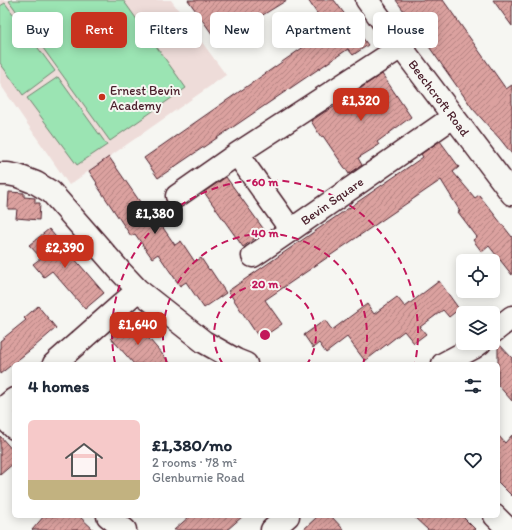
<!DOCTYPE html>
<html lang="en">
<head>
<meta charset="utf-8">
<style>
	body { margin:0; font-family:Itim,sans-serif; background:#f2f2f3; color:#1f2937; height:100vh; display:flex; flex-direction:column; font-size:15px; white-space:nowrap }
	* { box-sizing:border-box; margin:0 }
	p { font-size:13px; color:#747a83 }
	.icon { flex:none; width:22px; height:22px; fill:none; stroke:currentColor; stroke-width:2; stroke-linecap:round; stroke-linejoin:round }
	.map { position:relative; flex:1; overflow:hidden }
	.side { position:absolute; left:12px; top:362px; width:488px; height:156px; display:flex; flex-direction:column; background:#fff; border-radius:6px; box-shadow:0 2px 10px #0003 }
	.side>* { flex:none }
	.top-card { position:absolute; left:12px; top:12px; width:488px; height:36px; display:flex; gap:8px }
	.fabs { position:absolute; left:456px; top:254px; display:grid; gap:8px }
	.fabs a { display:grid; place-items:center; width:44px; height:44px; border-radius:6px; background:#fff; box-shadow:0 2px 10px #0003; font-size:20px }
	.price { position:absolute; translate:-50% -34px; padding:0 9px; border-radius:8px; background:#c8321e; color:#fff; font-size:13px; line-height:26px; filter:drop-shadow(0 1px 2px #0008) }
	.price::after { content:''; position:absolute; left:50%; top:24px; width:12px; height:9px; margin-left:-6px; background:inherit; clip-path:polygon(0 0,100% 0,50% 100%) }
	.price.current { background:#222; color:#fff }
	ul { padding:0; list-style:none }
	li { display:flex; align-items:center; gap:12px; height:100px; padding:0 16px }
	li span { display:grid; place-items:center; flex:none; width:112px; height:80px; border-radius:6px; color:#555 }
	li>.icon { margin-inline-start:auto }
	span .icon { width:48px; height:48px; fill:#fffc; stroke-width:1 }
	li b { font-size:17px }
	h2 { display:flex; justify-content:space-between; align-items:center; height:48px; padding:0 16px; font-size:17px }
	.pill { padding:0 14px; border-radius:6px; background:#fff; box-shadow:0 2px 10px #0003; font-size:14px; line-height:36px }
	.pill.current { background:#c8321e; color:#fff }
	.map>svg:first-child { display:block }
</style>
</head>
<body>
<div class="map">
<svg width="512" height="530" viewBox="0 0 512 530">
	<defs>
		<pattern id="building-hatch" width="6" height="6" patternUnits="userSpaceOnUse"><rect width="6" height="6" fill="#dba19f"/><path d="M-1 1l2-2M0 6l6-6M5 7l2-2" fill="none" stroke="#b48382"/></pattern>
	</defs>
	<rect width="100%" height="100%" fill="#f6f6f2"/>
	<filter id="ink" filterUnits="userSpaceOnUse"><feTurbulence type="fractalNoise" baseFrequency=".025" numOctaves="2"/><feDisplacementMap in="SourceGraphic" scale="8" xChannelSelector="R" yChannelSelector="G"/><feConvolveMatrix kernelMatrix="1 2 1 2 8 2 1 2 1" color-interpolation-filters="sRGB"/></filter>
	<g filter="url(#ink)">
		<!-- built -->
		<path fill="#eedcd9" d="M0,0H171L226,75L69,185L0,84Z"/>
		<!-- pitch -->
		<path fill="#9be4b3" stroke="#72826f" d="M11,0H123L186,88L110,141L9,1Z
			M5,3L55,71L23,95L0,63V6Z
			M58,77L107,145L77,165L27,98Z"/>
		<!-- building -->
		<path fill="url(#building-hatch)" stroke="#4a1f2b" d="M188,0H287L253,21L220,45Z
			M308,0H334L368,45L353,55L348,49L158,178L144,158L328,30Z
			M396,0H443L506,89L512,85V154L500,139L473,109Z
			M493,0H512V26Z
			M382,74L411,117L377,142L379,145L358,158L362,165L349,174L323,136L321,137L311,121L326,111H327L361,91L359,89Z
			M440,141L459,167L453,172L475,198L479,195L512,237V275L489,246L482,252L473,240L477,237L458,212L460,211L441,180L265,300L282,324L260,339L228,291L423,157L421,154Z
			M109,157L156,225L159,222L175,245L181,241L195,262L201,258L209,270L210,269L226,293L204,308L186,282L180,286L158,254L152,258L135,234L131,236L96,184L97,183L89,171Z
			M226,177L265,231L243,247L204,192Z
			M9,192L24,193V197L35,198V203H40L39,220L16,218L17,209H8Z
			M49,229L104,293L85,309L52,271L44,277L33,264L41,258L29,245Z
			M439,281L459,309L449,317L443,310L420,327L426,334L414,343L404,331L365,361L347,337L326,353L319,343L313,348L304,335L325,320L332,330L367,304L374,314L397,297L405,307Z
			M38,306L56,328L34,347L0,374V341L26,320L24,318Z
			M133,320L156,347L171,364H134L111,338Z
			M498,343L512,358V401L498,385Z
			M498,435L505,443L512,435V496L498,482Z
			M0,436L14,452V463L0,475Z
			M44,516H79L94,530H32Z
			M190,516H243L227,530H174Z
			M318,516H331L344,530H303Z
			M413,516H462L476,530H428Z"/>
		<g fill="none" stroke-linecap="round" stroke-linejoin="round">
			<defs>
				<path id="minor" d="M367,0L401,47L512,194
					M401,47L237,154L291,230L453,117
					M0,174H8L18,176L36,183L51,192L121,272L138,290L204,342L236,360L246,364
					M177,196L237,154
					M253,256L291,230
					M493,332L512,317
					M54,364L138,290
					M443,364L473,348L480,343
					M0,411L14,399
					M0,414L14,428
					M108,516L125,530
					M495,516L509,530
					M272,530L288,516"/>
			</defs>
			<!-- minor casing -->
			<use href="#minor" stroke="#4a1f2b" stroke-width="25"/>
			<!-- minor -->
			<use href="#minor" stroke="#f6f6f2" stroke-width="22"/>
		</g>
	</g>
	<!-- distance rings -->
	<g fill="none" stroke="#c2185b" stroke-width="2" stroke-dasharray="7 5">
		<path d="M223 364A51 51 0 1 1 307 364"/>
		<path d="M167 364A102 102 0 1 1 363 364"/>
		<path d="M115 363A153 153 0 1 1 415 363"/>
	</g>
	<!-- markers -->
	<circle fill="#c8321e" stroke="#f6f6f2" stroke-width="1.5" cx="102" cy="97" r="4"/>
	<g text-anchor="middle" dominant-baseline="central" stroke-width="4" stroke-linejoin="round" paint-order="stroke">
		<!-- poi labels -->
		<g font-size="13" fill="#4a1f2b" stroke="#f6f6f2" text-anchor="start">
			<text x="110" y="90">Ernest Bevin<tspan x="110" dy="15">Academy</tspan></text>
		</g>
		<!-- street labels -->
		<g font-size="13" fill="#4a1f2b" stroke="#f6f6f2">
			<text transform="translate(439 98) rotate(53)">Beechcroft Road</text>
			<text transform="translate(332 201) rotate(-35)">Bevin Square</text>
		</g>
	</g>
	<circle cx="265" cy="335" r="6" fill="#c2185b" stroke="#f6f6f2" stroke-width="2"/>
	<g font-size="12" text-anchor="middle" font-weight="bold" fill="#c2185b" stroke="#f6f6f2" stroke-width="4" stroke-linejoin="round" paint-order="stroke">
		<text x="265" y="186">60 m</text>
		<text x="265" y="237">40 m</text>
		<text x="265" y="288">20 m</text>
	</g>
</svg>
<div class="fabs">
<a><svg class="icon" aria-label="locate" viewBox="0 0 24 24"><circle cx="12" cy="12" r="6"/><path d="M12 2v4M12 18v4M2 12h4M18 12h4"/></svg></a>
<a><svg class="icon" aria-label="layers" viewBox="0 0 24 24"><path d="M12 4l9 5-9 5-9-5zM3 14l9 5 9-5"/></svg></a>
</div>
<b class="price" style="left:361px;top:122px">£1,320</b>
<b class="price current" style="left:155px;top:235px">£1,380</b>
<b class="price" style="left:65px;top:269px">£2,390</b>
<b class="price" style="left:138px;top:346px">£1,640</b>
<div class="top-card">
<a class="pill">Buy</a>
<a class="pill current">Rent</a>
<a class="pill">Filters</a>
<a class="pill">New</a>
<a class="pill">Apartment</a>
<a class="pill">House</a>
</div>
<section class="side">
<h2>4 homes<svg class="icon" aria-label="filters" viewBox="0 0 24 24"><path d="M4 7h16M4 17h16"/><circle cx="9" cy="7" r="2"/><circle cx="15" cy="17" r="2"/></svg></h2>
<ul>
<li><span style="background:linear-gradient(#f6c9c9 75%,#c2b280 0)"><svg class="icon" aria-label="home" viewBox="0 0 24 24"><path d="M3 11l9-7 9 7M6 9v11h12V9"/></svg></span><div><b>£1,380/mo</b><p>2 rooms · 78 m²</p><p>Glenburnie Road</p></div><svg class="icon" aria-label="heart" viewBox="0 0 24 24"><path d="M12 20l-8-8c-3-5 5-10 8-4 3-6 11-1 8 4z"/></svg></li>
</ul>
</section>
</div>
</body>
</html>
